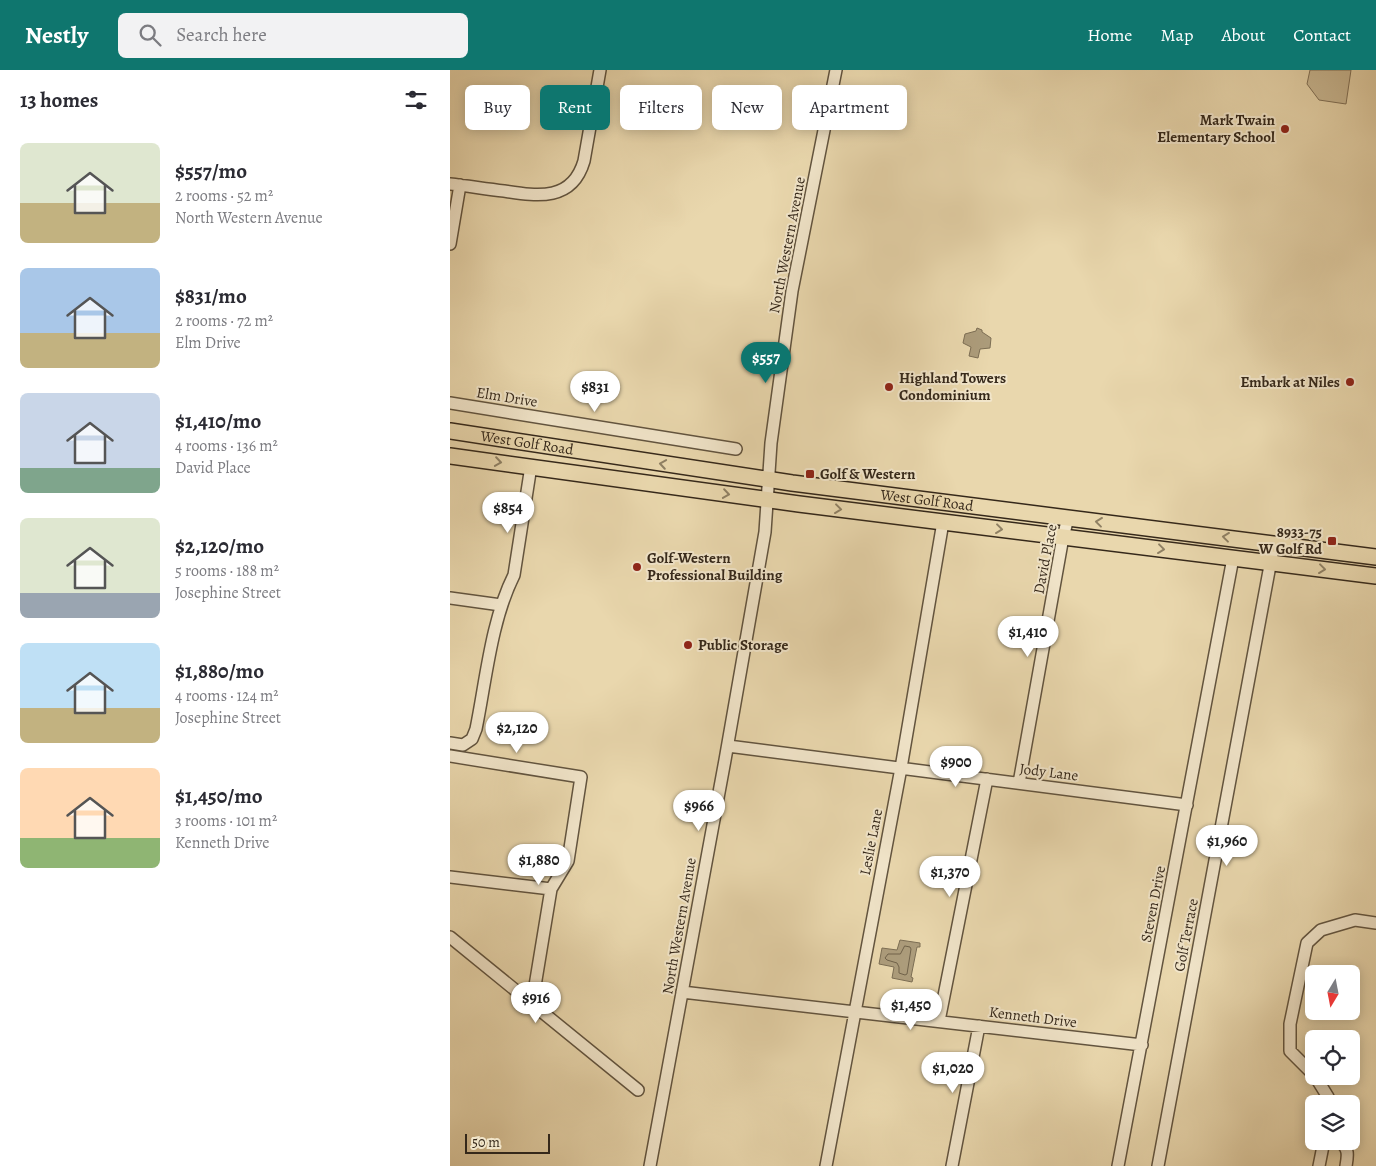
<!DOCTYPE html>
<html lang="en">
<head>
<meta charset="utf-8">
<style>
	body { margin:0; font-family:Alegreya,serif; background:#f2f2f3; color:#2b2b33; height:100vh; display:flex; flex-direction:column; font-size:19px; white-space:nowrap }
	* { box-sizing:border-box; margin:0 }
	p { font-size:16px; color:#7c7c81 }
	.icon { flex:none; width:28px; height:28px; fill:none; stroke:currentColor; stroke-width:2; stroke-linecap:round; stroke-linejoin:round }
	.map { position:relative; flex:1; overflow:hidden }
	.panel { display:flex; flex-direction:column; background:#fff; width:450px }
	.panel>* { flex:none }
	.guide { position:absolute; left:15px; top:15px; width:475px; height:45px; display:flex; gap:10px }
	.needle { width:32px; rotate:190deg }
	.controls { position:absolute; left:855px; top:895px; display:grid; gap:10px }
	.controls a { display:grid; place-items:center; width:55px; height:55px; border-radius:8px; background:#fff; box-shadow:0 2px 12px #0003; font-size:25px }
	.scale { position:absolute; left:15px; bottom:12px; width:85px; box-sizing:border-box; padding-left:5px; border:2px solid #35281a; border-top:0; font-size:14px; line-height:18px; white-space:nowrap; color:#35281a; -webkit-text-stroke:4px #f1e5ca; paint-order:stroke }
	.price { position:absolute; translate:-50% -42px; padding:0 11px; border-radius:18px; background:#fff; color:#222; font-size:16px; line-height:32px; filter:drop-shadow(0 1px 2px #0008) }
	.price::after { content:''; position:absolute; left:50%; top:30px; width:15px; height:11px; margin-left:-8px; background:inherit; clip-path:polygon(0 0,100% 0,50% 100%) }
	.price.current { background:#0f766e; color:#fff }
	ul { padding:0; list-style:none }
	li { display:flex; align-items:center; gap:15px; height:125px; padding:0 20px }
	li span { display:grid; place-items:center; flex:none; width:140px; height:100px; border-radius:8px; color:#555 }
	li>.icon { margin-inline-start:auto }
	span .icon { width:60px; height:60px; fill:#fffc; stroke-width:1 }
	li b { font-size:21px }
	h2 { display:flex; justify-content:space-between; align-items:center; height:60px; padding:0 20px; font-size:21px }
	.chip { padding:0 18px; border-radius:8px; background:#fff; box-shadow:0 2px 12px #0003; font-size:18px; line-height:45px }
	.chip.current { background:#0f766e; color:#fff }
	header { display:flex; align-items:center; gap:30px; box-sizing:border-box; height:70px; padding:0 25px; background:#0f766e; color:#fff }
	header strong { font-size:24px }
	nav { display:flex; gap:28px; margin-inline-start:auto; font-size:18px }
	.search { width:350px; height:45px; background:#f2f2f3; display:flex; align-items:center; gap:12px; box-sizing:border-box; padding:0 18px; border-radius:8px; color:#7c7c81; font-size:19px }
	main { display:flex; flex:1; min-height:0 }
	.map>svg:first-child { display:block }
</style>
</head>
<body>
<header>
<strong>Nestly</strong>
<div class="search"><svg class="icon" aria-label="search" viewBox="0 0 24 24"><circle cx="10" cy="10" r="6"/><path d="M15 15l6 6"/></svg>Search here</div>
<nav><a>Home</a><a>Map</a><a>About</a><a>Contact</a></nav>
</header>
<main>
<section class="panel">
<h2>13 homes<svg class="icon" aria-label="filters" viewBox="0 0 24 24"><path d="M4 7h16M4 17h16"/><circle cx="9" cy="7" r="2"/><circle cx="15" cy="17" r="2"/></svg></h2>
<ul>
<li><span style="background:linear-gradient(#dfe7d0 60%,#c2b280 0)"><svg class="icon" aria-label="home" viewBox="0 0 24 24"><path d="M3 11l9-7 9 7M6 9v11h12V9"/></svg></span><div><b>$557/mo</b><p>2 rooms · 52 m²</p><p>North Western Avenue</p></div></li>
<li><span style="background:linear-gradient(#a9c7e8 65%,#c2b280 0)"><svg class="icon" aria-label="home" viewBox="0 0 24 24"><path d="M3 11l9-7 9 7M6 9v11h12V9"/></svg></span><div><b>$831/mo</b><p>2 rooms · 72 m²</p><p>Elm Drive</p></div></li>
<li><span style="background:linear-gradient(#c9d6e8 75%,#7fa58c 0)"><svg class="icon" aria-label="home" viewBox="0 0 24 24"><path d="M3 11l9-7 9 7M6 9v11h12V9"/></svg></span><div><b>$1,410/mo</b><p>4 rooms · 136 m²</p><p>David Place</p></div></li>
<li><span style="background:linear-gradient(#dfe7d0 75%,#9aa5b1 0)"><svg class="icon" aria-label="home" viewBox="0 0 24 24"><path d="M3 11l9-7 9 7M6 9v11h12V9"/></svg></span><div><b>$2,120/mo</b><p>5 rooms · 188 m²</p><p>Josephine Street</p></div></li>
<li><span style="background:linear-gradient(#bfe0f5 65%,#c2b280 0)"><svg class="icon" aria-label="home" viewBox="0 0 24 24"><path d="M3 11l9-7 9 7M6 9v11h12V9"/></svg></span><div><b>$1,880/mo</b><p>4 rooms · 124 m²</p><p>Josephine Street</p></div></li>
<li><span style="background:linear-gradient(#ffd9b3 70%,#8fb573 0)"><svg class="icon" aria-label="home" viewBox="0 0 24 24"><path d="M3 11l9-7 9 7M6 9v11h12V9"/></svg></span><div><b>$1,450/mo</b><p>3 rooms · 101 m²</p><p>Kenneth Drive</p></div></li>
</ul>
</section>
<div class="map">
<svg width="926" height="1096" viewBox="0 0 926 1096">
	<rect width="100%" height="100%" fill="#e9d7ad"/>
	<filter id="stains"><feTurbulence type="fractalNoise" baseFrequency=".004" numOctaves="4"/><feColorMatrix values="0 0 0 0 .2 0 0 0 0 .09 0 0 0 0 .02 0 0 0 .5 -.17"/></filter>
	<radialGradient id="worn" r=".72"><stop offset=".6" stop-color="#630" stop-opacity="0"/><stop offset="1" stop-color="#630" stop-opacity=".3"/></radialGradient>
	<!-- green -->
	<path fill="#cab994" stroke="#807057" d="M860,0H901L896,34L869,30L857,14Z"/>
	<!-- water -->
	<path fill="#ac9c7b" stroke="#7c6e54" d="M527,258L532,260V262L541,268L540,278L530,279L528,288L519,286L521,277L513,273L515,264L526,261Z
		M450,870L470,873V877H467L461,907L463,908L462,912L442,908L444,897L429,894L432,878L447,880Z"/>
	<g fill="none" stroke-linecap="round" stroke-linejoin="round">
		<!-- shore -->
		<path stroke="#70624a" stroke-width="1" d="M455,876L460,877L461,879L457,904L455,905L449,903V897L447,893L437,890L435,888L438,884H450Z"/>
		<defs>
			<path id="minor" d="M0,114C18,116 36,119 54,121C87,126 122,132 134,91L150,0
				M0,174L10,115
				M0,333L286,379
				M0,528L51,535
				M0,673L13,675L22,669L26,659C36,610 41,551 64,505L81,396
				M278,676L737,735
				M0,686L131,707L118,791L101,819L82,934
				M569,713L613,467L618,448
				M0,807L101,819
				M0,867L188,1020
				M232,922L692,975
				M489,951L537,709
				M864,1005L840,981V954L857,873L871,860L905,850L926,853
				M865,1006L878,1027V1034
				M889,1071C899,1078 898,1085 896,1096
				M200,1096L275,690L315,462L321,373L342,221L386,0
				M376,1096L451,698L493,452
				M502,1096L529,956
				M668,1096L783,488
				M708,1096L824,474
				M869,1096L874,1071"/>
			<g id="major">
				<path id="s1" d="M0,361L342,413L926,487"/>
				<path d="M0,386L349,434L926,506"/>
			</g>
		</defs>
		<!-- minor casing -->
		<use href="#minor" stroke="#62543f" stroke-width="14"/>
		<!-- major casing -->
		<use href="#major" stroke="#35281a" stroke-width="18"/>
		<!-- minor -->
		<use href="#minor" stroke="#f1e5ca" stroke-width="11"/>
		<!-- major -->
		<use href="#major" stroke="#e9d7ad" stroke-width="15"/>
	</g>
	<!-- one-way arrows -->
	<defs><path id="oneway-chevron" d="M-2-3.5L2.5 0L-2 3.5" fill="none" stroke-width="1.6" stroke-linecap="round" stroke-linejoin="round" transform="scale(1.25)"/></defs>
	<g stroke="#8f8064">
		<use href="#oneway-chevron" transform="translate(48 392) rotate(8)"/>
		<use href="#oneway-chevron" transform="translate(213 394) rotate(-171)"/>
		<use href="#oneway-chevron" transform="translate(276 424) rotate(8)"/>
		<use href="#oneway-chevron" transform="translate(388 439) rotate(7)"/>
		<use href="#oneway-chevron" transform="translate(649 452) rotate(-173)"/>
		<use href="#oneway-chevron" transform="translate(549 459) rotate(7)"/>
		<use href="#oneway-chevron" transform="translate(776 467) rotate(-173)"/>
		<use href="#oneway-chevron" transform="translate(711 479) rotate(7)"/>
		<use href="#oneway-chevron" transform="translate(872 499) rotate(7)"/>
	</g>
	<!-- markers -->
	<g fill="#8f2418" stroke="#f1e5ca" stroke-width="2">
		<circle cx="835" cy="59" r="5"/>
		<circle cx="900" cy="312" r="5"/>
		<circle cx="439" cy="317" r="5"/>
		<rect x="355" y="399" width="10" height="10" rx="2.5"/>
		<rect x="877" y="466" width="10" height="10" rx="2.5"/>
		<circle cx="187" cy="497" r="5"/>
		<circle cx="238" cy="575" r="5"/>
	</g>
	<g text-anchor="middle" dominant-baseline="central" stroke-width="4" stroke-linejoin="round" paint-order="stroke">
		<!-- poi labels -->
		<g font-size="15" font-weight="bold" fill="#35281a" stroke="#f1e5ca" text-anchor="start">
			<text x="825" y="50" text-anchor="end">Mark Twain<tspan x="825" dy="17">Elementary School</tspan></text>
			<text x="449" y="308">Highland Towers<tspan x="449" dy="17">Condominium</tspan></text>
			<text x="890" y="312" text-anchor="end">Embark at Niles</text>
			<text x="370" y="404">Golf &amp; Western</text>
			<text x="872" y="462" text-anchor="end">8933-75<tspan x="872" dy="17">W Golf Rd</tspan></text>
			<text x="197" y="488">Golf-Western<tspan x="197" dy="17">Professional Building</tspan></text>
			<text x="248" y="575">Public Storage</text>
		</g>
		<!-- street labels -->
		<g font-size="15" fill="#35281a" stroke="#f1e5ca">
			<text transform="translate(337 175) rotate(-79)">North Western Avenue</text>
			<text transform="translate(57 327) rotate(9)">Elm Drive</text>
			<text stroke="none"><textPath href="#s1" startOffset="78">West Golf Road</textPath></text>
			<text stroke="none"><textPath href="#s1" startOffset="482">West Golf Road</textPath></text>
			<text transform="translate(595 489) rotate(-79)">David Place</text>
			<text transform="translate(599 702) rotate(7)">Jody Lane</text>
			<text transform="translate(421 772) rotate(-79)">Leslie Lane</text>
			<text transform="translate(703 834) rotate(-79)">Steven Drive</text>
			<text transform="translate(229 856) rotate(-80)">North Western Avenue</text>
			<text transform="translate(736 865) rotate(-79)">Golf Terrace</text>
			<text transform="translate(583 947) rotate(7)">Kenneth Drive</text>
		</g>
	</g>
	<rect width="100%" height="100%" filter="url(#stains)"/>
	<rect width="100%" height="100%" fill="url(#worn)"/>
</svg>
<div class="controls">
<a><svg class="needle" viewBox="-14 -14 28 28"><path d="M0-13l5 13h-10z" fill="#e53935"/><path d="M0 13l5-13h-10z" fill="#7c7c81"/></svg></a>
<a><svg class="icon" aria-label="locate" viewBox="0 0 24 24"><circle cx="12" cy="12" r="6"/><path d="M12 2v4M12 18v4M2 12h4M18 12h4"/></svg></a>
<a><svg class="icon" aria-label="layers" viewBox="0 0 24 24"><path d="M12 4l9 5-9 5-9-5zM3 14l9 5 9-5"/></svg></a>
</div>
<div class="scale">50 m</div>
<b class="price current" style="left:316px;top:314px">$557</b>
<b class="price" style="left:145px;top:343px">$831</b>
<b class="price" style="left:58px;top:464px">$854</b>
<b class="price" style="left:578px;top:588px">$1,410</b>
<b class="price" style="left:67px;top:684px">$2,120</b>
<b class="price" style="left:506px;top:718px">$900</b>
<b class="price" style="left:249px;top:762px">$966</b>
<b class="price" style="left:777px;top:797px">$1,960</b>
<b class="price" style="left:89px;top:816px">$1,880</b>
<b class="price" style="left:500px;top:828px">$1,370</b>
<b class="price" style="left:86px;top:954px">$916</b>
<b class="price" style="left:461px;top:961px">$1,450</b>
<b class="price" style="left:503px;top:1024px">$1,020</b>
<div class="guide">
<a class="chip">Buy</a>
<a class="chip current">Rent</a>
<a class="chip">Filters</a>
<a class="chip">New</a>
<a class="chip">Apartment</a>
</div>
</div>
</main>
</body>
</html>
